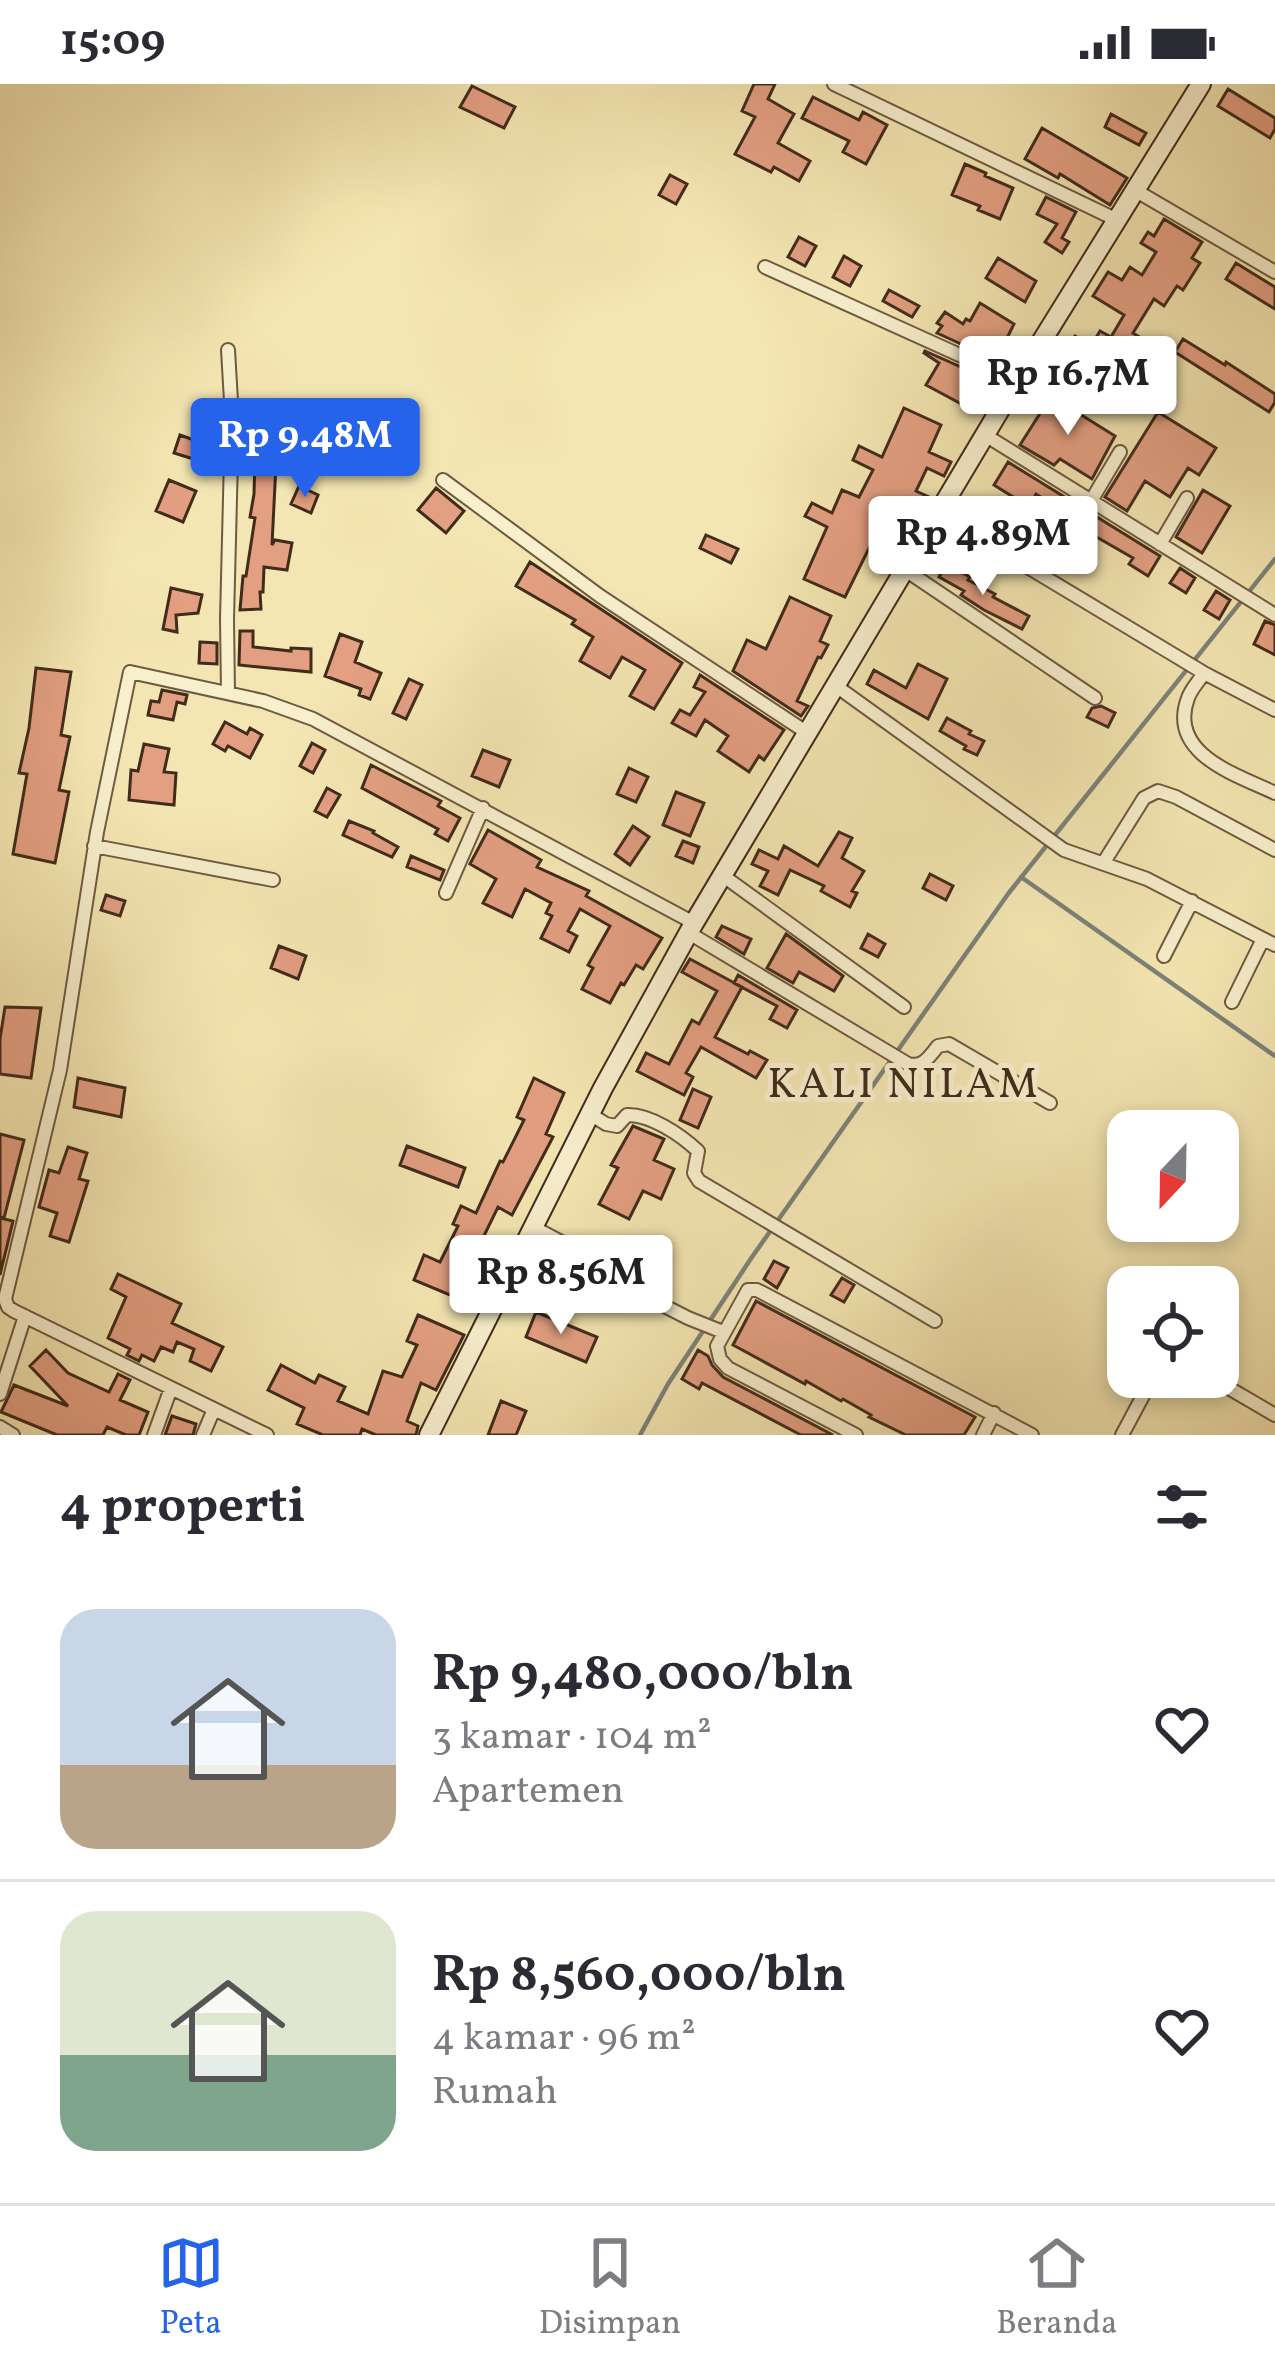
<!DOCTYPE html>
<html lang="id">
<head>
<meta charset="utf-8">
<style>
	body { margin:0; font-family:Vollkorn,serif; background:#f2f2f3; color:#2b2b33; height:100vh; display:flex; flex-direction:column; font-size:45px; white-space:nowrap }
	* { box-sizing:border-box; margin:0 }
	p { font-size:39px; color:#7c7c81 }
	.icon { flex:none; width:66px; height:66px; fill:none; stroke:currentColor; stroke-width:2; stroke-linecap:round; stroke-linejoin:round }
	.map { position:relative; height:1351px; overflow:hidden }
	.drawer { display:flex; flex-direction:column; background:#fff; flex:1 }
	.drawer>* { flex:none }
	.needle { width:78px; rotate:202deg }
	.fabs { position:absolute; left:1107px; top:1026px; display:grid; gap:24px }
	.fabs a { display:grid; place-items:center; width:132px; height:132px; border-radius:24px; background:#fff; box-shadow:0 6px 18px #0003; font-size:60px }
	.price { position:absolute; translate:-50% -102px; padding:0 27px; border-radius:12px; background:#fff; color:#222; font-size:39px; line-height:78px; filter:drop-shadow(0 3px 6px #0008) }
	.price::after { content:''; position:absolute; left:50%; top:72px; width:36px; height:27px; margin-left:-18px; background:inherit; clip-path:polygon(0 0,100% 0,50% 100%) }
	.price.current { background:#2563eb; color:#fff }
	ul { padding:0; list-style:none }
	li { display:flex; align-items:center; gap:36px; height:300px; padding:0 60px }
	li+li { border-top:3px solid #e1e1e2 }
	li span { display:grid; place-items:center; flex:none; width:336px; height:240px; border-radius:36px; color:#555 }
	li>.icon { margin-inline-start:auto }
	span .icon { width:144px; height:144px; fill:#fffc; stroke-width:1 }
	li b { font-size:51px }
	h2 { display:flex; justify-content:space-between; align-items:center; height:144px; padding:0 60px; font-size:51px }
	.status { display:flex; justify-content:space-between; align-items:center; height:84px; padding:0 60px; background:#fff; direction:ltr }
	.status svg { height:33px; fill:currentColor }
	.tabs { display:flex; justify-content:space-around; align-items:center; height:168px; border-top:3px solid #e1e1e2; background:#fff; font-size:33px; color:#7c7c81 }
	.tabs a { display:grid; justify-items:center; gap:6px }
	.tabs .current { color:#2563eb }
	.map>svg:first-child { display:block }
</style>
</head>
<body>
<div class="status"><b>15:09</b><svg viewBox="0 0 49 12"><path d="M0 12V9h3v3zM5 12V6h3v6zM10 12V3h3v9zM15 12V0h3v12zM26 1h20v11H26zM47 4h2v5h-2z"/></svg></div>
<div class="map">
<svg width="1275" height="1351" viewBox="0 0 1275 1351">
	<rect width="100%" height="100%" fill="#f4e6b2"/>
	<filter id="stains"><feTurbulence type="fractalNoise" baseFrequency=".00167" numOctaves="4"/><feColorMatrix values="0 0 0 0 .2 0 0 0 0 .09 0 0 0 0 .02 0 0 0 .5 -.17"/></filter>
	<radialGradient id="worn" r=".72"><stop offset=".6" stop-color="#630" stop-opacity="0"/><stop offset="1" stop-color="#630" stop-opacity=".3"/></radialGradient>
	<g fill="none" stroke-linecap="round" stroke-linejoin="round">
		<!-- stream -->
		<path stroke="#7b8379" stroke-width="4.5" d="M1021,793L1275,972
			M640,1351L668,1300L752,1173L1008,810L1275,475"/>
	</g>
	<!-- building -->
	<path fill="#e39f82" stroke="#412b1a" stroke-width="3" d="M754,0H775L768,15L794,30L778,59L810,77L799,97L774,83L771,88L735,70L755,33L742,27Z
		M472,2L515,23L504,44L460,23Z
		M1228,5L1275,34V45L1270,54L1218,22Z
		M813,13L859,36L863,28L887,41L866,80L843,68L849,57L802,34Z
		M1111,30L1146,49L1139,61L1105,43Z
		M1042,44L1127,94L1110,121L1060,90L1058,94L1025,75Z
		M965,80L986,89L985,92L1013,104L1000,135L978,126L980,122L952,111Z
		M670,91L687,100L676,120L659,111Z
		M1046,113L1076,128L1062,154L1069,158L1062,169L1045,158L1057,140L1037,130Z
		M1164,135L1202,158L1192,174L1200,179L1183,206L1177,202L1164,222L1154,215L1133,249L1141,254L1134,267L1125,282L1118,278L1108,294L1065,268L1075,252L1091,262L1100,247L1111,253L1124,231L1093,212L1108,188L1122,196L1130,183L1142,191L1156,168L1141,159L1148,148L1154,152Z
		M799,153L816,162L805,182L788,173Z
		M844,172L861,182L850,202L833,193Z
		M998,174L1036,197L1025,218L986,194Z
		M1236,179L1275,203V225L1226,195Z
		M889,206L919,222L912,233L883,217Z
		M980,219L1014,240L996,276L937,249L942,242L937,239L945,228L963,240L966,235L970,237Z
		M1183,255L1225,281L1226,278L1275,310V318L1269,328L1175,268Z
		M925,267L999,300L997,304L984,296L967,323L926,301L939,279L924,269Z
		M1051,312L1115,352L1092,395L1060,375L1054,381L1020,361Z
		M904,324L941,341L929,368L951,378L944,392L927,384L916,407L931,414L911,448L908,446L897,468L873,456L845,513L804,495L827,443L805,432L812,419L832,429L842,406L859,413L873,386L853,376L859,362L882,373Z
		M1158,328L1216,364L1199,391L1188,384L1170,413L1145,397L1127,427L1105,413Z
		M180,351L205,360L200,377L174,369Z
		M255,374L276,380L272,461L275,456L292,459L287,486L264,483L263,508H260L261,525L240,526L243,492H246L255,434L250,433L254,410Z
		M1008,378L1160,472L1148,492L1129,480L1133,474L1060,432L1063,427L1036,410L1029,423L994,401Z
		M169,396L196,407L183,438L156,427Z
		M299,402L318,411L311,429L291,420Z
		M436,404L464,427L446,449L418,426Z
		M1203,406L1230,422L1202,469L1176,453Z
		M706,451L738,465L731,479L700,464Z
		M530,478L682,579L654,625L630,612L645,586L622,573L610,594L580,577L593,553L572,540L575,536L516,502Z
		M946,480L970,493L968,496L995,510L993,513L1029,532L1022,545L984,526L961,511L964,507L939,493Z
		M1180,484L1195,494L1186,509L1170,499Z
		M171,504L202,511L198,529L176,531L177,548L163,545Z
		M1216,507L1230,516L1219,535L1204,526Z
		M790,513L831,532L820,557L828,561L821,574L818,573L797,617L808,622L801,632L733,587L747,556L766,565Z
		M1265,537L1275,541V571L1254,560Z
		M240,547H253V563L291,567V564L311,565V588L239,581Z
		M340,550L362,558L355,578L381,589L370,615L359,611L361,605L325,592Z
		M200,558L217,559V580L199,579Z
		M918,580L947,595L928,635L867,600L874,586L906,604Z
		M36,584L71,588L61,651L70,653L59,706L69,708L55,779L13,770L27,690L19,689L29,644Z
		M700,591L784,646L764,676L759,672L749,688L718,667L728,652L705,636L696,652L672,639L680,626L690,631L705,608L694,603Z
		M409,595L422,601L406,635L393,629Z
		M162,606L187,611L185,620L177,618L173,636L148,631L151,617L159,618Z
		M1101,622L1115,629L1108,643L1087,633L1092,624Z
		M947,634L971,647L969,650L984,657L977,671L964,665L966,662L940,647Z
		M225,638L247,650L250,644L262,651L250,674L228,662L225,667L213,660Z
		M312,659L325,666L313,689L300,682Z
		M144,660L169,665L164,688L176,689L174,721L129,716L131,686L138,687Z
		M483,666L510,676L499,703L472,692Z
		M371,681L441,717L438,722L460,734L448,757L435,750L438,745L362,704Z
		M629,684L648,693L636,718L617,710Z
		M327,704L340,711L327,733L315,727Z
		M676,708L704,719L690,752L663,741Z
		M349,737L374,747L373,749L398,763L392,773L343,751Z
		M633,742L649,753L630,781L615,770Z
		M488,746L541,776L537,783L589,807L586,812L662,854L643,885L636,881L624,901L621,899L610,919L582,905L593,884L588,881L610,842L580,825L568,847L577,852L569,868L541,854L552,832L546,829L551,819L525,805L512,833L483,819L496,795L470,780Z
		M839,748L852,754L842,774L864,787L852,807L857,809L850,823L821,807L824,802L790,786L778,811L760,802L768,787L752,780L759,766L778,775L784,762L818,782Z
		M683,757L699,763L693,779L676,772Z
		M411,772L444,786L440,796L407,783Z
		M930,790L953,802L946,816L923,804Z
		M106,811L125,817L120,832L101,826Z
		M722,842L751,855L744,870L716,853Z
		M786,850L843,892L834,907L799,888L793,899L767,884Z
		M868,850L885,860L878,873L861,864Z
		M279,862L306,872L298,895L271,884Z
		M690,875L742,903L715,953L748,970L750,967L767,976L756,994L701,963L686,989L693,993L684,1011L637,987L646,969L669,980L692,936L699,940L717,907L682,888Z
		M738,891L797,926L787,944L770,935L777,922L734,899Z
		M5,923L41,924L31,994L0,990V955Z
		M78,994L125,1004L121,1033L74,1023Z
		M534,994L564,1009L546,1050L553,1053L512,1131L498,1123L479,1162L484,1165L471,1191L485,1196L474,1221L414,1196L424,1171L440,1178L458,1142L453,1140L461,1122L476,1129L500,1077L503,1078L524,1036L517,1033Z
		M693,1005L711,1013L698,1044L680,1036Z
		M633,1042L664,1055L654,1076L674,1085L661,1115L643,1107L629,1135L599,1120L618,1084L611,1081Z
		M0,1050L24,1056L4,1134L0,1133Z
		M407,1062L465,1084L458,1103L400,1081Z
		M68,1063L87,1069L79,1095L88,1097L69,1158L50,1152L57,1129L39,1123L49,1086L59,1089Z
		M0,1134L13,1137L0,1191Z
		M774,1177L788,1184L777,1204L764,1195Z
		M118,1190L181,1220L172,1239L223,1263L211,1287L190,1277L194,1265L177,1258L173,1268L161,1263L154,1277L142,1271L139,1277L127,1271L130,1265L108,1254L126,1213L111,1205Z
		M842,1194L854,1201L844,1218L831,1211Z
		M756,1217L975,1333L964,1351H906L869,1333L871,1331L843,1315L841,1317L806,1297L805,1300L733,1261Z
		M536,1228L597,1253L586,1278L526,1253Z
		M418,1231L464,1251L436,1306L421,1299L407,1337L418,1342L416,1351H376L362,1345L360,1351H323L297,1340L304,1324L268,1306L281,1281L315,1299L319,1291L345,1303L338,1317L368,1330L383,1287L402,1293L417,1261L407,1257Z
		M46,1266L68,1289L109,1308L118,1290L130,1296L120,1316L148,1328L139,1351H126L107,1343L103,1351H57L1,1328L14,1301L68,1322L30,1282Z
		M698,1266L708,1272L712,1281L723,1293L833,1351H801L702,1299L699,1305L682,1295Z
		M501,1317L526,1327L516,1351H488Z
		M172,1332L196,1340L193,1351H165Z"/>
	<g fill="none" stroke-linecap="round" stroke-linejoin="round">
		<defs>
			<path id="street" d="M834,0L1115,135
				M1133,105L1275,188
				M765,183L1017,297
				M985,351L1275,531
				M443,396L600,512L806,648
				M1091,417L1120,368
				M938,429L1204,589L1275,626
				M1160,460L1187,414
				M904,485L1095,614
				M1204,589C1199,597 1191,605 1188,614C1167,670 1237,691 1275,709
				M836,602L1064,766L1147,795L1275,861
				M228,609L227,535L232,334L228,266
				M94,762L273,796
				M1104,778L1144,714L1158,707L1176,713L1275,766
				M722,791L904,923
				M446,809L483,724
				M689,849L908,980C923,984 929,973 938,962L949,960L1050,1019
				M1164,872L1192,817
				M1232,918L1263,855
				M590,1030L606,1040L617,1042L627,1031C650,1030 681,1051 698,1067L694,1089L699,1097L935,1237
				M533,1143L646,1203
				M527,1152L688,1234L723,1248
				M1210,1293L1275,1331
				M0,1310L25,1232
				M0,1343L13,1351
				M154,1351L171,1304
				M203,1351L214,1325
				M267,1351L14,1227L8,1223L5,1215L60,986L97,748L130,588L263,617L313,635L694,839
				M856,1351L728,1284L720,1275L717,1262L748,1206H757L1032,1351
				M983,1351L994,1329
				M1122,1351L1153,1293"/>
			<path id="secondary" d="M429,1351L603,1004L694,839L1017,297L1201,0"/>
		</defs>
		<!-- street casing -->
		<use href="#street" stroke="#6e5a40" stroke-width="16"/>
		<!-- secondary casing -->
		<use href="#secondary" stroke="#412b1a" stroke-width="22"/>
		<!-- street -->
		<use href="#street" stroke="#f8efcd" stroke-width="12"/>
		<!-- secondary -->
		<use href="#secondary" stroke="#f8efcd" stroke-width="18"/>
	</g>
	<g text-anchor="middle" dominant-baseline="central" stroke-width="10" stroke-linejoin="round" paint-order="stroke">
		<!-- quarter labels -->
		<g font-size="42" letter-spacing="3" fill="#412b1a" stroke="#f8efcd">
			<text x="904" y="1002">KALI NILAM</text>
		</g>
	</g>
	<rect width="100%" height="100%" filter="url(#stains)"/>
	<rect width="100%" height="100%" fill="url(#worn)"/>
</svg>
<div class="fabs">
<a><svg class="needle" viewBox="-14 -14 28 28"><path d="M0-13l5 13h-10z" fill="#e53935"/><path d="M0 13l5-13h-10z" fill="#7c7c81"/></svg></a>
<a><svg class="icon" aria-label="locate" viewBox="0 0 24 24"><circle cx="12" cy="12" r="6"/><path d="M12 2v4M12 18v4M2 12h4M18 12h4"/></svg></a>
</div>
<b class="price" style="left:1068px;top:354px">Rp 16.7M</b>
<b class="price current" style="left:305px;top:416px">Rp 9.48M</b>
<b class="price" style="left:983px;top:514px">Rp 4.89M</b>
<b class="price" style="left:561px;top:1253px">Rp 8.56M</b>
</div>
<section class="drawer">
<h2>4 properti<svg class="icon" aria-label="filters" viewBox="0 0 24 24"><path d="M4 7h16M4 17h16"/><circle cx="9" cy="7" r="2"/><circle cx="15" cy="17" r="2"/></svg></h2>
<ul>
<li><span style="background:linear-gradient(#c9d6e8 65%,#b9a48a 0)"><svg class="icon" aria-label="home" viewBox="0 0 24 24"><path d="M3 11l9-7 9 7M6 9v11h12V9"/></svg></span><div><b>Rp 9,480,000/bln</b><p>3 kamar · 104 m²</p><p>Apartemen</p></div><svg class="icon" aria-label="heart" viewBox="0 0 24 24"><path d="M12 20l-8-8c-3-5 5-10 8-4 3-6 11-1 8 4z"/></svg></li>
<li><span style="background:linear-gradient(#dfe7d0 60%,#7fa58c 0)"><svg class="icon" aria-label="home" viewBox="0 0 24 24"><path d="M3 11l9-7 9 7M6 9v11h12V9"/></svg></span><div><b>Rp 8,560,000/bln</b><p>4 kamar · 96 m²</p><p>Rumah</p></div><svg class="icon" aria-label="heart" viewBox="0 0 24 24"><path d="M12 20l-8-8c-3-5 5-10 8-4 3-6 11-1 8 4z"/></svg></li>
</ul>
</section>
<nav class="tabs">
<a class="current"><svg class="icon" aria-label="map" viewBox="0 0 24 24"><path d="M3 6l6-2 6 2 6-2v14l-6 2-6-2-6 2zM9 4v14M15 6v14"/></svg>Peta</a>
<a><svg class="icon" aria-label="saved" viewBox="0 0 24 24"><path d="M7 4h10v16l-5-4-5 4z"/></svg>Disimpan</a>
<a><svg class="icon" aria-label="home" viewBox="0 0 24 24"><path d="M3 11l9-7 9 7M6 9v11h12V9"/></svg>Beranda</a>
</nav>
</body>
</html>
